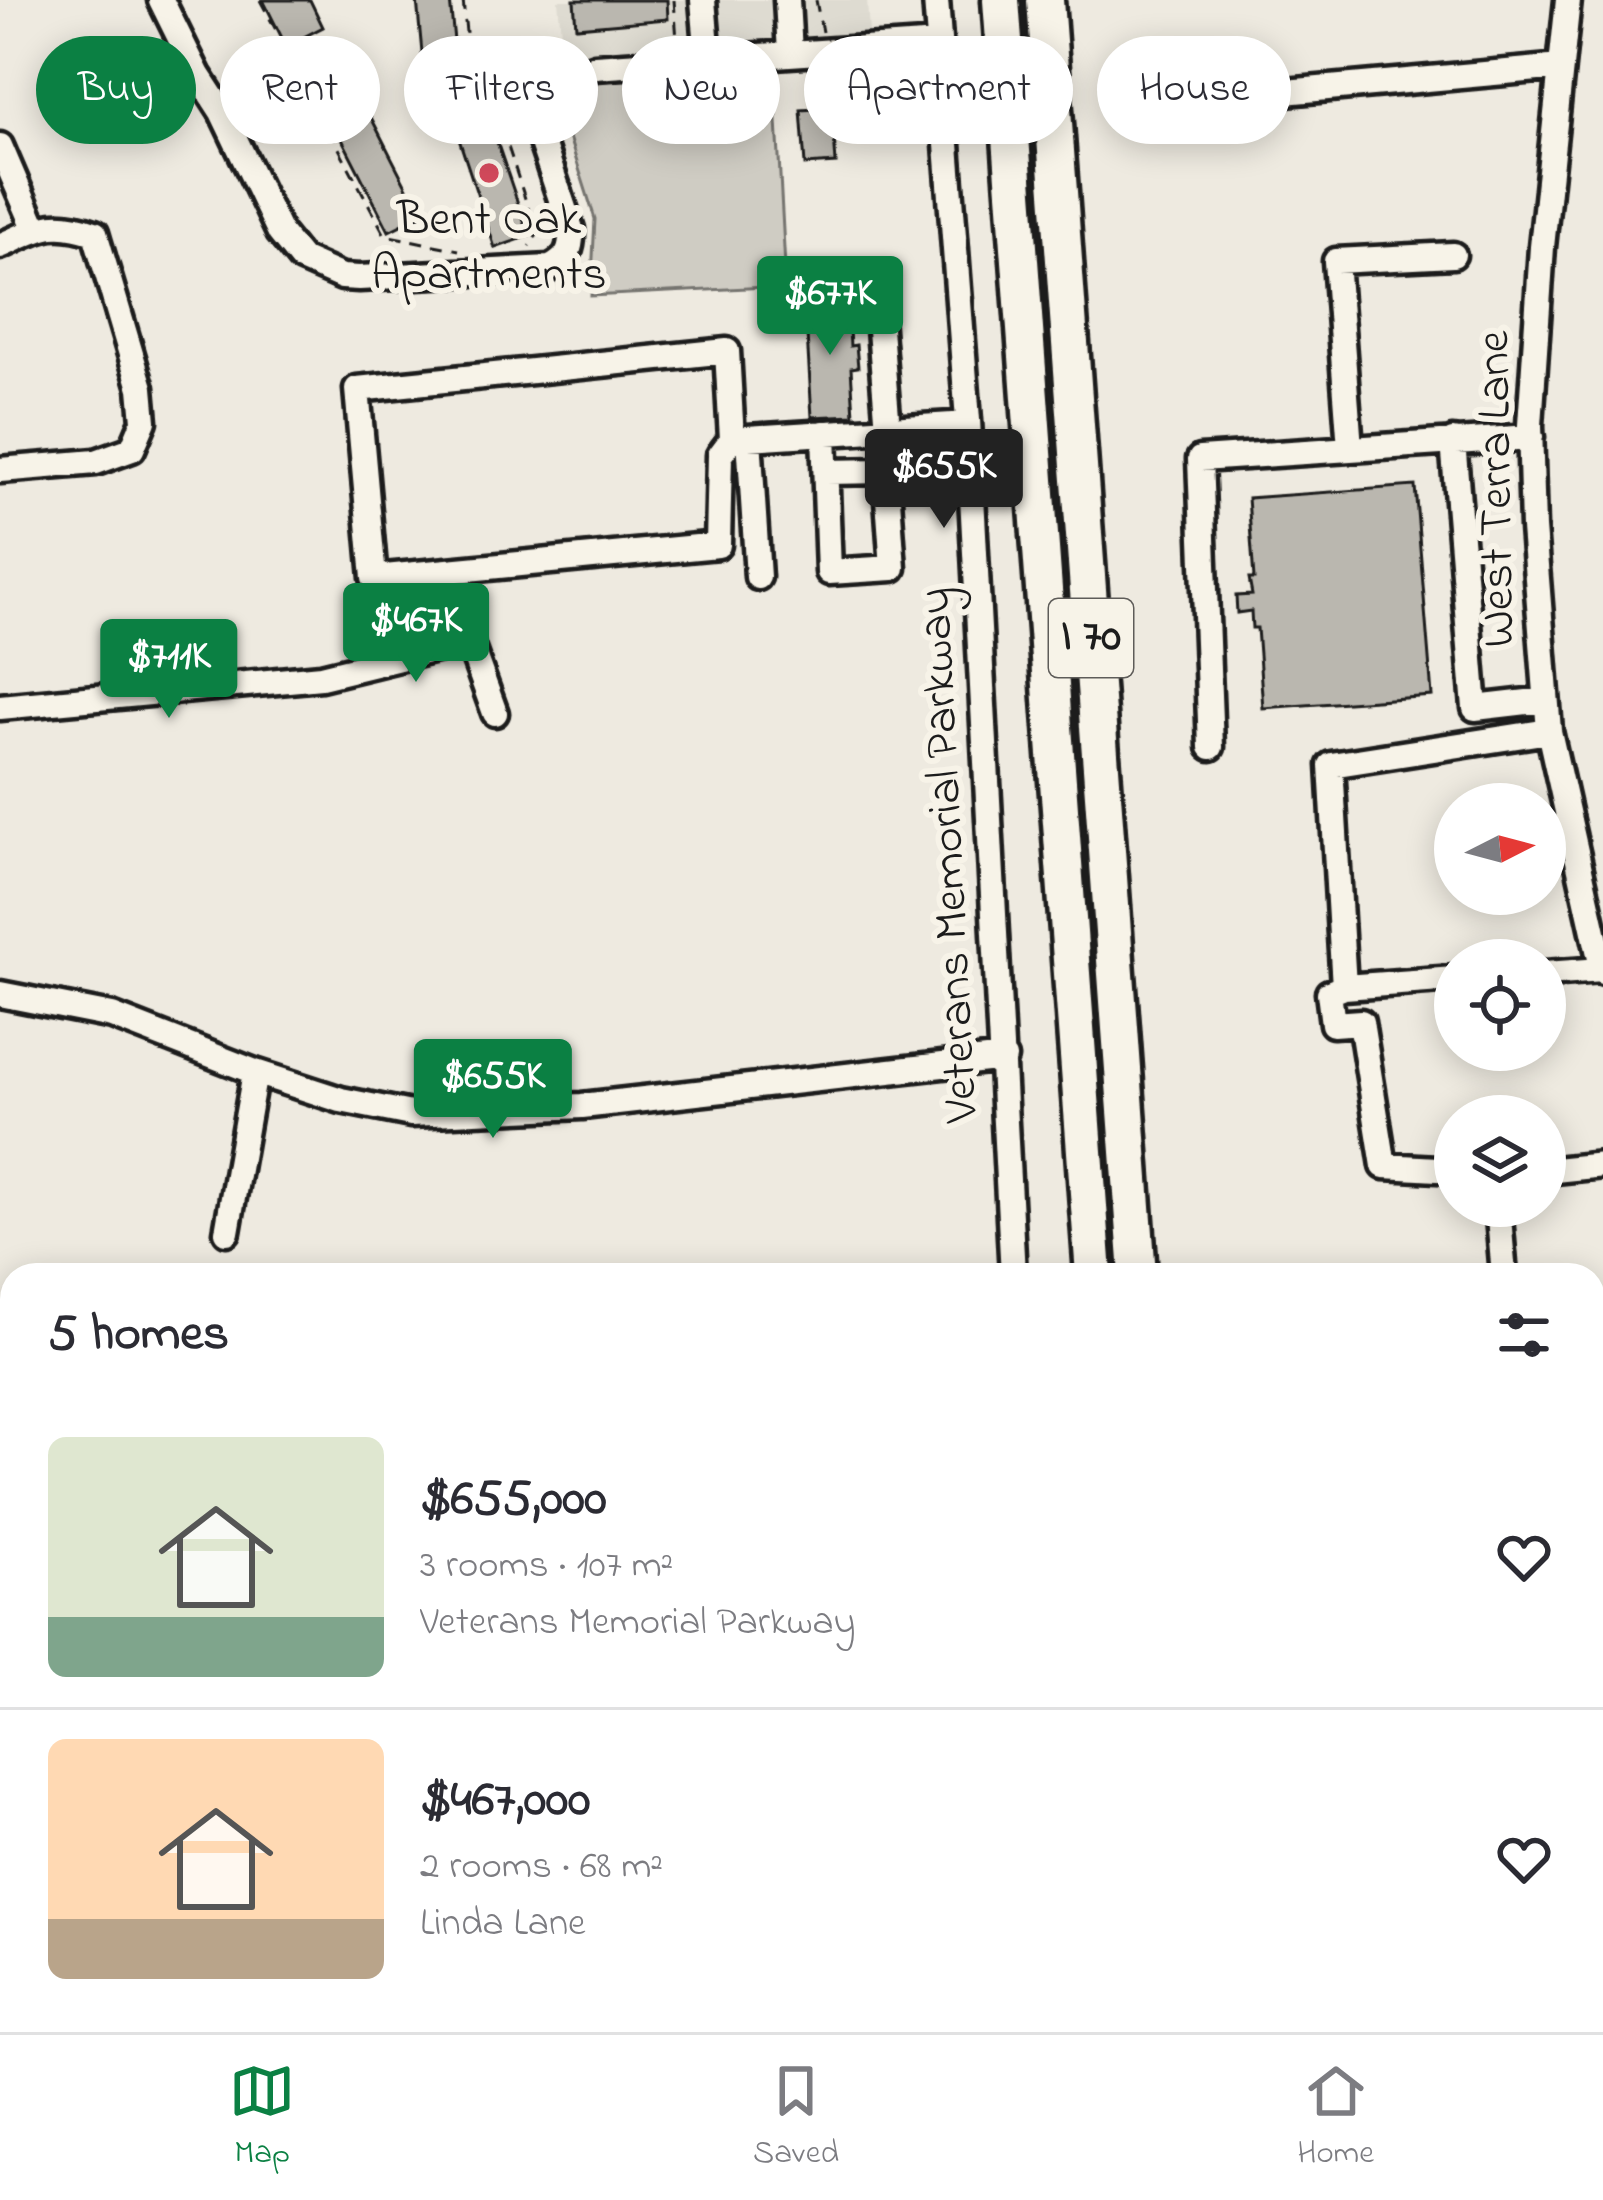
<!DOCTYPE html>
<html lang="en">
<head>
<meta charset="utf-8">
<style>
	body { margin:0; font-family:"Indie Flower",sans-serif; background:#f2f2f3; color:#2b2b33; height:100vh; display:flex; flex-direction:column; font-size:45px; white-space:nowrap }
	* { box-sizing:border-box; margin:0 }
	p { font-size:39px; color:#7c7c81 }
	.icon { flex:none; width:66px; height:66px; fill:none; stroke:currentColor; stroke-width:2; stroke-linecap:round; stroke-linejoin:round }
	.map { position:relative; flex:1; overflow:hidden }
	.details { position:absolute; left:0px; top:1263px; width:1605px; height:771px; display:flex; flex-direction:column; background:#fff; border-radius:36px 36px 0 0; box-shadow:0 6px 30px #0003 }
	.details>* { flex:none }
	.top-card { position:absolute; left:36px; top:36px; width:1533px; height:108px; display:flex; gap:24px }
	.needle { width:78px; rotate:84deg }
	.controls { position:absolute; left:1434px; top:783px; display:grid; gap:24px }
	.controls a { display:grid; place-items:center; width:132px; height:132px; border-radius:50%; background:#fff; box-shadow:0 6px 30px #0003; font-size:60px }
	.price { position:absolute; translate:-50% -102px; padding:0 27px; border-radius:12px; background:#0b8043; color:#fff; font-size:39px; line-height:78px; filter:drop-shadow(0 3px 6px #0008) }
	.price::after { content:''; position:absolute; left:50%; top:72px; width:36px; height:27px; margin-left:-18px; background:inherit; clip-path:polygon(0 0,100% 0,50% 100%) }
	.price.active { background:#222; color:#fff }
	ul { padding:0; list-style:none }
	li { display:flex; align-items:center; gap:36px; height:300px; padding:0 48px }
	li+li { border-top:3px solid #e1e1e2 }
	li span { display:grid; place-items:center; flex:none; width:336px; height:240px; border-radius:18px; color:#555 }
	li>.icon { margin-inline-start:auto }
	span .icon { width:144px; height:144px; fill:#fffc; stroke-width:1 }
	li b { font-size:51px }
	h2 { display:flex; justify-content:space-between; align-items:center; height:144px; padding:0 48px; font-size:51px }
	.tag { padding:0 42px; border-radius:54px; background:#fff; box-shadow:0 6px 30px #0003; font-size:42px; line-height:108px }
	.tag.active { background:#0b8043; color:#fff }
	.dock { display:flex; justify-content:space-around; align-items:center; height:168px; border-top:3px solid #e1e1e2; background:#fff; font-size:33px; color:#7c7c81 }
	.dock a { display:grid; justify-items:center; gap:6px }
	.dock .active { color:#0b8043 }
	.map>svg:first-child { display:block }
</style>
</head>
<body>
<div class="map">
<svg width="1603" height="2032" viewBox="0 0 1603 2032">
	<rect width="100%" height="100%" fill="#eeeae0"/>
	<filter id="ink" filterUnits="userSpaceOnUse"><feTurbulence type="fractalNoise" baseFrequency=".00833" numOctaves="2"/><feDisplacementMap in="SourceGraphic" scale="24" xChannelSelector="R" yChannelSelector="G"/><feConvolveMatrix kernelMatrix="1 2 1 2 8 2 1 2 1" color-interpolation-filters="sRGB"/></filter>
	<g filter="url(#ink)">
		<!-- built -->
		<path fill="#dedbd1" d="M558,0H867L869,34L563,58Z"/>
		<!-- green -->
		<path fill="#cfccc3" stroke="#767470" stroke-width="3" d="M774,65L786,286L591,296L595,219L560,109L593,79Z"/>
		<!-- building -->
		<path fill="#bab7af" stroke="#1c1c1c" stroke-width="3" d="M263,0H310L323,27L286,46Z
			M417,0H450L458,82L425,85Z
			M574,0H667L668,19L576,27Z
			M356,88L421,215L389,231L324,104Z
			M482,98L529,236L495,248L449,109Z
			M832,108L836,163L805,165L801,110Z
			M847,299L850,346L856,345L858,367L851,368L854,415L812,417L805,301Z
			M1415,486L1432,696L1263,708L1257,628H1252L1251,611L1237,613L1236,596L1252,595L1249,579H1254L1248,498Z"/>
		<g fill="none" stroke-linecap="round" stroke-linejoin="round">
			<defs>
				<path id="minor" d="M161,0L198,75L222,112L280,233L301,259L342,277L359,278L550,268C568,259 572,249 571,229L529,104C556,96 569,75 595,67L939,44
					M703,0L708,58
					M787,0L790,53
					M936,0L968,420L1013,1275
					M1568,0L1542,247L1530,425L1533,528L1549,731L1603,972
					M1186,101L1561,67
					M0,146L36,230
					M0,246C41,228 51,218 95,233L141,388L144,421L132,449L96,462L0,470
					M877,292L888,429
					M824,433L829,572L893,568L886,471L826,472
					M749,438L758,577
					M732,439L720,455L718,545L374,578L357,389L727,351L732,439L968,424
					M1453,441L1475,708L1545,700
					M1350,448L1336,261L1453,255
					M0,707L321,677L469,641L495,713
					M1211,747L1200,459L1531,437
					M1545,974L1602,970
					M1455,979L1344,987L1331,765L1549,731
					M1344,987L1329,993L1333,1024L1361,1022L1384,1166L1455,1170
					M0,994L112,1016L255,1072L341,1100L411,1114L582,1106L1004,1058
					M1545,1171L1603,1165
					M1498,1206L1504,1275
					M227,1232L255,1072
					M1593,1399L1603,1398
					M0,1492L12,1495
					M1593,1523L1603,1525
					M1593,1942L1603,1934
					M618,2022L619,2032
					M837,2022L838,2032
					M1061,2022V2032
					M91,2032L92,2022
					M383,2032L391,2022
					M1517,2032L1518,2022"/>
				<path id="highway" d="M1001,0L1094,1275
					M1045,0L1138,1275
					M1148,2022L1149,2032
					M1193,2022V2032"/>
			</defs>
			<!-- minor casing -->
			<use href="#minor" stroke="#1c1c1c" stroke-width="33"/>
			<!-- highway casing -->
			<use href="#highway" stroke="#1c1c1c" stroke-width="45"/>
			<!-- path -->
			<path stroke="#1c1c1c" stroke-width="3" stroke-dasharray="12 9" stroke-linecap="butt" d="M260,0L385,235L459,250
				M463,0L471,86H488L537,235L529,246
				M674,0L677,40
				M816,0L822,32"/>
			<!-- minor -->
			<use href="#minor" stroke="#f7f3e8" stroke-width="24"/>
			<!-- highway -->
			<use href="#highway" stroke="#f7f3e8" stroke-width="36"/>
		</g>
	</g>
	<!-- markers -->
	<circle fill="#d1495b" stroke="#f7f3e8" stroke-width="4.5" cx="489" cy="173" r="12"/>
	<g text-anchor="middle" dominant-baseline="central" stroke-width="12" stroke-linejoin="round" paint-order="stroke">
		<!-- shield labels -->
		<rect fill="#f7f3e8" stroke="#5e5c59" stroke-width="3" x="1049" y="599" width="84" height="78" rx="9"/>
		<g font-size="45" font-weight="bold" fill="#1c1c1c">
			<text x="1091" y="638">I 70</text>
		</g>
		<!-- poi labels -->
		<g font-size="48" fill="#1c1c1c" stroke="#f7f3e8">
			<text x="489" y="221">Bent Oak<tspan x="489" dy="55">Apartments</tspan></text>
		</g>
		<!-- street labels -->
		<g font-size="48" fill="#1c1c1c" stroke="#f7f3e8">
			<text transform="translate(1498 489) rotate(-91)">West Terra Lane</text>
			<text transform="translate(950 855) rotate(-93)">Veterans Memorial Parkway</text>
		</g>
	</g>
</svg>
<div class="controls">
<a><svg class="needle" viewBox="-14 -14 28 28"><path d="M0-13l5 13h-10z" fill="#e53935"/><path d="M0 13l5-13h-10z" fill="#7c7c81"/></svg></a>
<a><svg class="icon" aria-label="locate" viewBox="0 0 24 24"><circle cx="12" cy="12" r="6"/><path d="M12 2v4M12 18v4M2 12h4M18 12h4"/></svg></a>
<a><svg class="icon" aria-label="layers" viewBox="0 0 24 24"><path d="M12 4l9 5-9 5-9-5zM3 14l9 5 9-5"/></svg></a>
</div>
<b class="price" style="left:830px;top:358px">$677K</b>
<b class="price active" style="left:944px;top:531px">$655K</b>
<b class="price" style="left:416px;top:685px">$467K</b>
<b class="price" style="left:169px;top:721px">$711K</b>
<b class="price" style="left:493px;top:1141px">$655K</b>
<div class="top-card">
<a class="tag active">Buy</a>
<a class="tag">Rent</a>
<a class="tag">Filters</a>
<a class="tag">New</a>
<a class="tag">Apartment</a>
<a class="tag">House</a>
</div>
<section class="details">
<h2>5 homes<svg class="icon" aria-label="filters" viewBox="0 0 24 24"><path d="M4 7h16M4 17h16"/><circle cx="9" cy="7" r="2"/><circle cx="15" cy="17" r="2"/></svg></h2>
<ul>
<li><span style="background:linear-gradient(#dfe7d0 75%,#7fa58c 0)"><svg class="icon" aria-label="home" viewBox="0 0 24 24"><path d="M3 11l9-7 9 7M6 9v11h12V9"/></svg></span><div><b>$655,000</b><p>3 rooms · 107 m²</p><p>Veterans Memorial Parkway</p></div><svg class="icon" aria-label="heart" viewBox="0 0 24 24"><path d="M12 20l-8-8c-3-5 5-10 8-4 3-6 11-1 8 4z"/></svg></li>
<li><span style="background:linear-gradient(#ffd9b3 75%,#b9a48a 0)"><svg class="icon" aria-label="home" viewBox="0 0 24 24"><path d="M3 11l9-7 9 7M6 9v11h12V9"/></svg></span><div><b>$467,000</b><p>2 rooms · 68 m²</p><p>Linda Lane</p></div><svg class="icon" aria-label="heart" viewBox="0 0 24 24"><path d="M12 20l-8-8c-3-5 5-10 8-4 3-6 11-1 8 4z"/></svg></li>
</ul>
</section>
</div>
<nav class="dock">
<a class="active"><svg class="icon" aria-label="map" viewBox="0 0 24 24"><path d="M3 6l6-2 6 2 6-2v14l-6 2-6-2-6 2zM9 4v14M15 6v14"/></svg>Map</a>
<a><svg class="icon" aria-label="saved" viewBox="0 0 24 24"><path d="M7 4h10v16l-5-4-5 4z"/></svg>Saved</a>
<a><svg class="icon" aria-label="home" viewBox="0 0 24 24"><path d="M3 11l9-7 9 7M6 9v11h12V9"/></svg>Home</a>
</nav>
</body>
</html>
